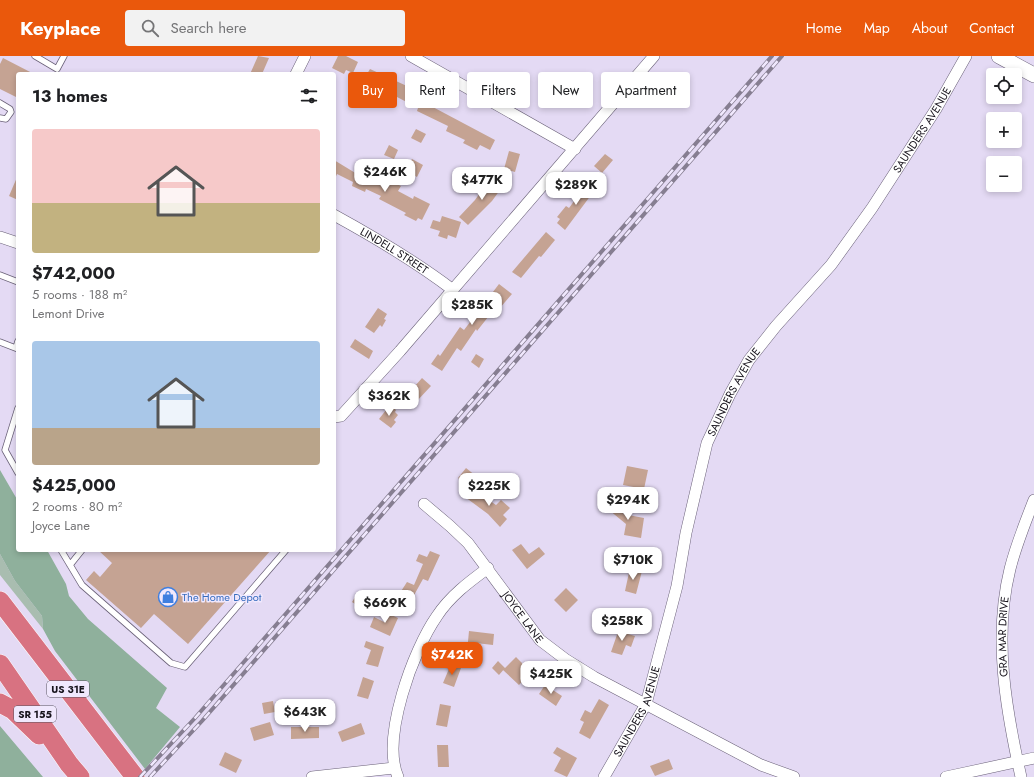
<!DOCTYPE html>
<html lang="en">
<head>
<meta charset="utf-8">
<style>
	body { margin:0; font-family:Jost,sans-serif; background:#f2f2f2; color:#202124; height:100vh; display:flex; flex-direction:column; font-size:15px; white-space:nowrap }
	* { box-sizing:border-box; margin:0 }
	p { font-size:13px; color:#757577 }
	.icon { flex:none; width:22px; height:22px; fill:none; stroke:currentColor; stroke-width:2; stroke-linecap:round; stroke-linejoin:round }
	.map { position:relative; flex:1; overflow:hidden }
	.drawer { position:absolute; left:16px; top:16px; width:320px; height:480px; display:flex; flex-direction:column; background:#fff; border-radius:4px; box-shadow:0 2px 6px #0003 }
	.drawer>* { flex:none }
	.guide { position:absolute; left:348px; top:16px; width:380px; height:36px; display:flex; gap:8px }
	.controls { position:absolute; left:986px; top:12px; display:grid; gap:8px }
	.controls a { display:grid; place-items:center; width:36px; height:36px; border-radius:4px; background:#fff; box-shadow:0 2px 6px #0003; font-size:20px }
	.price { position:absolute; translate:-50% -34px; padding:0 9px; border-radius:8px; background:#fff; color:#222; font-size:13px; line-height:26px; filter:drop-shadow(0 1px 2px #0008) }
	.price::after { content:''; position:absolute; left:50%; top:24px; width:12px; height:9px; margin-left:-6px; background:inherit; clip-path:polygon(0 0,100% 0,50% 100%) }
	.price.selected { background:#ea580c; color:#fff }
	ul { padding:0; list-style:none }
	li { display:grid; align-content:center; gap:8px; height:212px; padding:0 16px }
	li span { display:grid; place-items:center; height:124px; border-radius:4px; color:#555 }
	li>.icon { margin-inline-start:auto }
	span .icon { width:72px; height:72px; fill:#fffc; stroke-width:1 }
	li b { font-size:17px }
	h2 { display:flex; justify-content:space-between; align-items:center; height:48px; padding:0 16px; font-size:17px }
	.chip { padding:0 14px; border-radius:4px; background:#fff; box-shadow:0 2px 6px #0003; font-size:14px; line-height:36px }
	.chip.selected { background:#ea580c; color:#fff }
	header { display:flex; align-items:center; gap:24px; box-sizing:border-box; height:56px; padding:0 20px; background:#ea580c; color:#fff }
	header strong { font-size:19px }
	nav { display:flex; gap:22px; margin-inline-start:auto; font-size:14px }
	.search { width:280px; height:36px; background:#f2f2f2; display:flex; align-items:center; gap:10px; box-sizing:border-box; padding:0 14px; border-radius:4px; color:#757577; font-size:15px }
	.map>svg:first-child { display:block }
</style>
</head>
<body>
<header>
<strong>Keyplace</strong>
<div class="search"><svg class="icon" aria-label="search" viewBox="0 0 24 24"><circle cx="10" cy="10" r="6"/><path d="M15 15l6 6"/></svg>Search here</div>
<nav><a>Home</a><a>Map</a><a>About</a><a>Contact</a></nav>
</header>
<div class="map">
<svg width="1034" height="721" viewBox="0 0 1034 721">
	<rect width="100%" height="100%" fill="#e4daf4"/>
	<!-- green -->
	<path fill="#a9bdb0" d="M0,498L15,525L42,560L43,573L0,519Z"/>
	<!-- forest -->
	<path fill="#8fb09c" d="M0,414L18,445V494H47L66,528L69,540L88,563L167,632L156,652L180,671L145,713L55,595L43,573L42,560L15,525L0,498Z
		M0,670L43,721H0Z"/>
	<!-- building -->
	<path fill="#c5a393" d="M258,0L269,2L262,18H250Z
		M338,0H346L358,6L353,17L346,14L344,18L332,12Z
		M3,2L34,18H18V42L0,33V8Z
		M370,13L409,31L407,34L415,39L414,41L495,84L490,94L480,89L477,94L463,87L465,84L446,75L448,70L417,55L418,52L378,31L375,37L365,32L368,25L364,23Z
		M416,73L426,78L421,87L411,82Z
		M389,89L398,94L394,103L384,99Z
		M509,95L520,98L515,116L504,113Z
		M605,98L613,104L602,117L594,110Z
		M412,103L423,109L417,121L406,115Z
		M334,104L357,118L358,117L385,130L388,124L401,130L398,135L413,143L414,140L430,148L422,164L418,162L416,165L404,159L406,157L379,143L381,140L366,133L365,136L352,130L353,126L337,118L334,125Z
		M18,119V144L9,140Z
		M492,120L501,127L498,132L500,134L492,145L468,169L459,161L475,144Z
		M589,125L597,131L565,174L557,167L560,163L557,161L566,150L569,152Z
		M442,160L461,166L456,182L448,179L447,183L438,180L440,175L430,172L433,164L440,166Z
		M546,176L555,184L541,201L539,200L521,222L512,216Z
		M499,228L512,238L499,253L496,251L477,275L476,273L461,295L457,292L442,315L431,308L438,298L440,300L460,271L464,274Z
		M378,252L387,258L384,263L386,264L382,271L380,269L374,277L365,271Z
		M355,283L373,295L369,303L350,291Z
		M476,298L484,303L479,312L471,306Z
		M422,322L431,330L416,346L407,339Z
		M390,349L396,354L395,356L398,359L394,364L396,366L391,372L379,363Z
		M627,410L648,414L644,433L623,429Z
		M466,412L476,420L468,430L458,422Z
		M472,432L496,449L501,444L510,452L503,459L507,463L500,471L488,458L465,441Z
		M617,444L627,452L623,458L644,462L641,482L624,479L626,468L609,454Z
		M521,488L529,498L539,491L545,498L527,513L512,494Z
		M98,494H271L188,588L154,558L141,572L86,524L94,515L100,521L112,507Z
		M430,495L440,499L428,525L423,523L408,550L396,543L407,526L414,529L423,508L416,505L419,498L427,501Z
		M630,512L642,515L636,538L625,535Z
		M566,532L578,544L566,556L554,544Z
		M359,535L370,542L363,553L352,546Z
		M387,557L398,562L390,580L370,571L374,561L384,566Z
		M619,573L629,576L628,578L635,580L631,591L626,589L622,599L611,596Z
		M469,575L494,578L493,589L476,587L475,597L467,596Z
		M366,585L384,591L378,611L366,608L371,594L364,591Z
		M516,601L531,616L519,629L503,614Z
		M498,605L505,612L499,619L492,612Z
		M451,608L461,612L454,631L443,627Z
		M363,621L374,625L368,643L357,640Z
		M545,629L562,640L556,650L539,638Z
		M599,643L609,649L590,683L579,677L584,666L580,664L585,654L591,657Z
		M273,645L275,656L264,658L262,647Z
		M440,648L451,650L447,671L436,669Z
		M270,666L274,679L254,685L250,672Z
		M361,667L365,678L342,686L338,676Z
		M291,671H319V682L291,683Z
		M437,689H448L449,711H438Z
		M557,691L577,702L567,721L554,715L561,702L553,697Z
		M225,696L242,704L236,717L219,709Z
		M669,703L673,713L655,720L650,710Z"/>
	<g fill="none" stroke-linecap="round" stroke-linejoin="round">
		<defs>
			<path id="service" d="M35,0L57,13L64,0
				M0,47L10,53L11,56L6,63L0,62
				M0,219L18,226
				M0,286L18,293
				M16,292L18,285
				M18,352L5,394L18,417
				M61,494L82,529L171,607L185,611L286,494
				M70,509L82,494"/>
			<g id="minor">
				<path d="M411,0L575,93"/>
				<path d="M296,18L305,0"/>
				<path id="s1" d="M334,159C376,182 415,205 453,234"/>
				<path d="M0,181L18,187"/>
				<path d="M334,361L341,360L400,295L654,0"/>
				<path id="s2" d="M424,448L450,470L468,487L540,584L565,603L594,621L761,709L794,721"/>
				<path d="M312,721L394,712"/>
				<path d="M398,721C381,682 413,594 437,560C450,540 469,526 488,512"/>
				<path id="s3" d="M604,721L646,648L677,530L686,477L707,387L730,338L749,304L776,270L831,209L872,152L936,53L966,0"/>
				<path d="M946,721L1034,702"/>
				<path id="s4" d="M1021,721C1006,654 993,581 1010,513C1016,489 1025,467 1034,444"/>
			</g>
			<path id="secondary" d="M999,0L1034,19"/>
			<path id="motorway" d="M0,545L135,721
				M0,608L69,708L80,721
				M0,647L13,654L39,679"/>
		</defs>
		<!-- service casing -->
		<use href="#service" stroke="#6a6178" stroke-width="7"/>
		<!-- minor casing -->
		<use href="#minor" stroke="#6a6178" stroke-width="12"/>
		<!-- secondary casing -->
		<use href="#secondary" stroke="#6a6178" stroke-width="16"/>
		<!-- motorway casing -->
		<use href="#motorway" stroke="#fff" stroke-width="20"/>
		<!-- service -->
		<use href="#service" stroke="#fff" stroke-width="5.5"/>
		<!-- minor -->
		<use href="#minor" stroke="#fff" stroke-width="11"/>
		<!-- secondary -->
		<use href="#secondary" stroke="#fff" stroke-width="15"/>
		<!-- motorway -->
		<use href="#motorway" stroke="#d87281" stroke-width="19"/>
		<defs>
			<path id="rail" d="M140,721L195,662L772,0
				M150,721L202,665L782,0"/>
		</defs>
		<!-- rail casing -->
		<use href="#rail" stroke="#867e91" stroke-width="4"/>
		<!-- rail -->
		<use href="#rail" stroke="#f0e8fd" stroke-width="2.5" stroke-dasharray="8" stroke-linecap="butt"/>
	</g>
	<!-- icons -->
	<defs>
		<symbol id="shop-ring" viewBox="-11 -11 22 22"><circle r="9.5" fill="#f0e8fd" stroke="#3f7fe0" stroke-width="1.5"/><path d="M-5-2.5h2.3a2.7 3.5 0 0 1 5.4 0H5L5.5 6h-11ZM-1.5-2.5h3a1.5 2.3 0 0 0-3 0Z" fill="#3f7fe0"/></symbol>
	</defs>
	<g fill-rule="evenodd">
		<use href="#shop-ring" x="157" y="530" width="22" height="22"/>
	</g>
	<g text-anchor="middle" dominant-baseline="central" stroke-width="3" stroke-linejoin="round" paint-order="stroke">
		<!-- shield labels -->
		<g fill="#f0e8fd" stroke="#57525f" stroke-width="1">
			<rect x="47" y="625" width="42" height="16" rx="3"/>
			<rect x="14" y="650" width="42" height="16" rx="3"/>
		</g>
		<g font-size="10" font-weight="bold" fill="#16121b">
			<text x="68" y="633">US 31E</text>
			<text x="35" y="658">SR 155</text>
		</g>
		<!-- street labels -->
		<g font-size="11" fill="#16121b" stroke="#f0e8fd">
			<text stroke="none"><textPath href="#s3" startOffset="734">SAUNDERS AVENUE</textPath></text>
			<text stroke="none"><textPath href="#s1" startOffset="70">LINDELL STREET</textPath></text>
			<text stroke="none"><textPath href="#s3" startOffset="410">SAUNDERS AVENUE</textPath></text>
			<text stroke="none"><textPath href="#s2" startOffset="151">JOYCE LANE</textPath></text>
			<text stroke="none"><textPath href="#s4" startOffset="142">GRA MAR DRIVE</textPath></text>
			<text stroke="none"><textPath href="#s3" startOffset="74">SAUNDERS AVENUE</textPath></text>
		</g>
		<!-- shop labels -->
		<g font-size="11" fill="#366cbe" stroke="#f0e8fd" text-anchor="start">
			<text x="182" y="541">The Home Depot</text>
		</g>
	</g>
</svg>
<div class="controls">
<a><svg class="icon" aria-label="locate" viewBox="0 0 24 24"><circle cx="12" cy="12" r="6"/><path d="M12 2v4M12 18v4M2 12h4M18 12h4"/></svg></a>
<a>+</a>
<a>−</a>
</div>
<b class="price" style="left:385px;top:137px">$246K</b>
<b class="price" style="left:482px;top:145px">$477K</b>
<b class="price" style="left:576px;top:150px">$289K</b>
<b class="price" style="left:472px;top:270px">$285K</b>
<b class="price" style="left:389px;top:361px">$362K</b>
<b class="price" style="left:489px;top:451px">$225K</b>
<b class="price" style="left:628px;top:465px">$294K</b>
<b class="price" style="left:633px;top:525px">$710K</b>
<b class="price" style="left:385px;top:568px">$669K</b>
<b class="price" style="left:622px;top:586px">$258K</b>
<b class="price selected" style="left:452px;top:620px">$742K</b>
<b class="price" style="left:551px;top:639px">$425K</b>
<b class="price" style="left:305px;top:677px">$643K</b>
<div class="guide">
<a class="chip selected">Buy</a>
<a class="chip">Rent</a>
<a class="chip">Filters</a>
<a class="chip">New</a>
<a class="chip">Apartment</a>
</div>
<section class="drawer">
<h2>13 homes<svg class="icon" aria-label="filters" viewBox="0 0 24 24"><path d="M4 7h16M4 17h16"/><circle cx="9" cy="7" r="2"/><circle cx="15" cy="17" r="2"/></svg></h2>
<ul>
<li><span style="background:linear-gradient(#f6c9c9 60%,#c2b280 0)"><svg class="icon" aria-label="home" viewBox="0 0 24 24"><path d="M3 11l9-7 9 7M6 9v11h12V9"/></svg></span><div><b>$742,000</b><p>5 rooms · 188 m²</p><p>Lemont Drive</p></div></li>
<li><span style="background:linear-gradient(#a9c7e8 70%,#b9a48a 0)"><svg class="icon" aria-label="home" viewBox="0 0 24 24"><path d="M3 11l9-7 9 7M6 9v11h12V9"/></svg></span><div><b>$425,000</b><p>2 rooms · 80 m²</p><p>Joyce Lane</p></div></li>
</ul>
</section>
</div>
</body>
</html>
